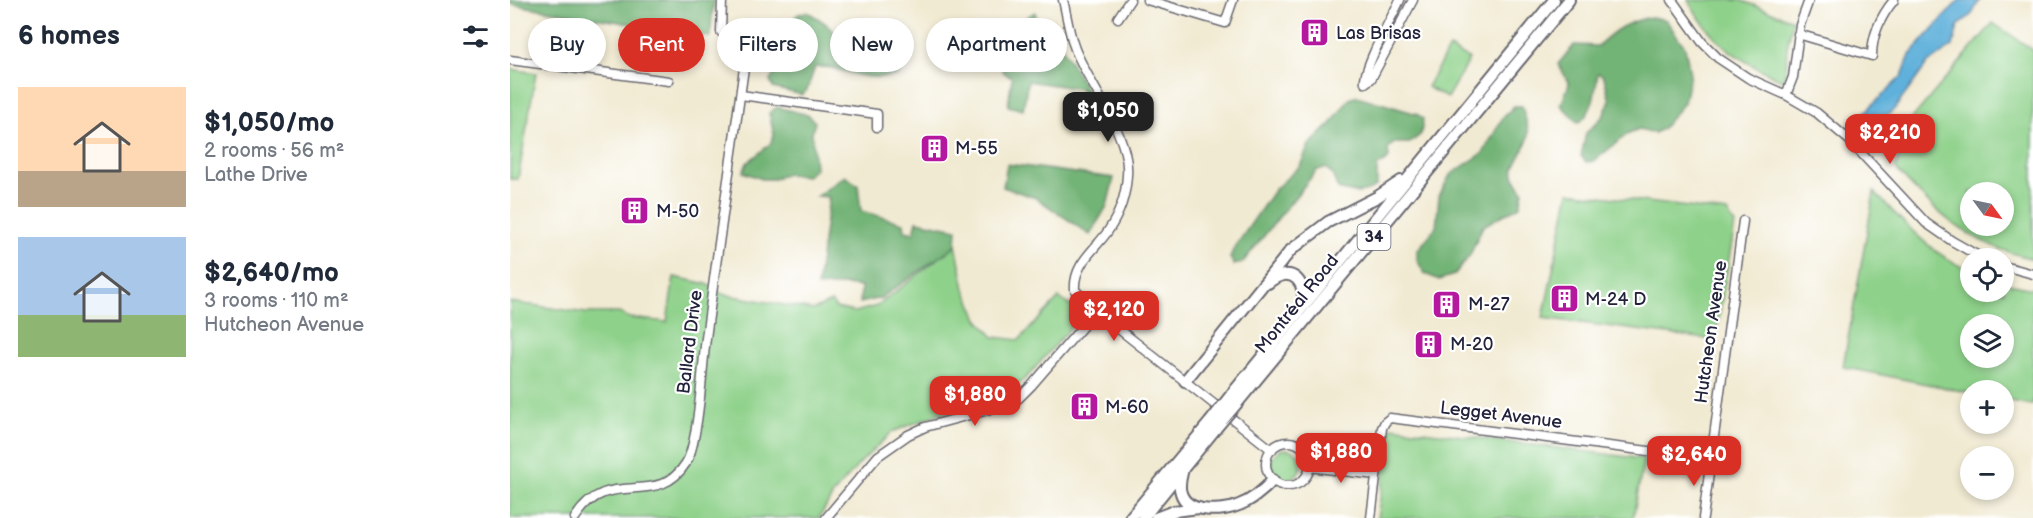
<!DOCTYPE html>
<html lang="en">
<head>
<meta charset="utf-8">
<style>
	body { margin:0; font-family:"Balsamiq Sans",sans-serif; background:#f2f2f3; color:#1f2937; height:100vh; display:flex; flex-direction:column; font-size:22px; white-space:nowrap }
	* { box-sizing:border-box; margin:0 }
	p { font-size:20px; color:#747a83 }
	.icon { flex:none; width:33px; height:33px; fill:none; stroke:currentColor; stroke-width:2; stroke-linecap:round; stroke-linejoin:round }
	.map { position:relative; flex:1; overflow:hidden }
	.sheet { display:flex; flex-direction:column; background:#fff; width:510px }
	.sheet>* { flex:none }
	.guide { position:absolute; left:18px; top:18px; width:570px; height:54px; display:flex; gap:12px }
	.needle { width:39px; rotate:123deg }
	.controls { position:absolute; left:1450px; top:182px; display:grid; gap:12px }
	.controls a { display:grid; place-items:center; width:54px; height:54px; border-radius:50%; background:#fff; box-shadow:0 3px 9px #0003; font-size:30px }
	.price { position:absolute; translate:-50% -51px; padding:0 14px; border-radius:12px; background:#d93025; color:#fff; font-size:20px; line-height:39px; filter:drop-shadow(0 2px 3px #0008) }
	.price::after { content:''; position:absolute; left:50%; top:36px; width:18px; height:14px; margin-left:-9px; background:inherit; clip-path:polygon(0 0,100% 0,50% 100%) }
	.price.active { background:#222; color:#fff }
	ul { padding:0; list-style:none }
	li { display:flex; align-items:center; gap:18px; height:150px; padding:0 18px }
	li span { display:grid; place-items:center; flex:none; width:168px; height:120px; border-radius:0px; color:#555 }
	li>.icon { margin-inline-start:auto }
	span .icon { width:72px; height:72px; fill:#fffc; stroke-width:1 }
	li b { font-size:26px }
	h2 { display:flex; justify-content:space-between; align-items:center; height:72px; padding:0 18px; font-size:26px }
	.chip { padding:0 21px; border-radius:27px; background:#fff; box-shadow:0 3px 9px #0003; font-size:21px; line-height:54px }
	.chip.active { background:#d93025; color:#fff }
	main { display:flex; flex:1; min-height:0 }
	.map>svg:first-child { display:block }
</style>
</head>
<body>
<main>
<section class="sheet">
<h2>6 homes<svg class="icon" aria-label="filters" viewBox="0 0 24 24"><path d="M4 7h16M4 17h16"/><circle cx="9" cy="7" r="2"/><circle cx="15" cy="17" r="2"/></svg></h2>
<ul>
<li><span style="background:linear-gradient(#ffd9b3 70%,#b9a48a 0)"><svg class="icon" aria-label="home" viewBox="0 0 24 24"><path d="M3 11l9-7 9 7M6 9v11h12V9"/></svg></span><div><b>$1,050/mo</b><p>2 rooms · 56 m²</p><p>Lathe Drive</p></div></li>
<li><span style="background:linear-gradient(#a9c7e8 65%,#8fb573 0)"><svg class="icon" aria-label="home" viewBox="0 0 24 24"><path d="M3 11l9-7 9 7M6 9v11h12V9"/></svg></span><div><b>$2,640/mo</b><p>3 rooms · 110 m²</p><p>Hutcheon Avenue</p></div></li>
</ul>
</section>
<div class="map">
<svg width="1523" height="518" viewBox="0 0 1523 518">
	<rect width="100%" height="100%" fill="#fff"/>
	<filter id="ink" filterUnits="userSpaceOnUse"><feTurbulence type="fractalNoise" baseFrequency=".0167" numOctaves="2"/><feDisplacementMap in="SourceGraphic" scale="12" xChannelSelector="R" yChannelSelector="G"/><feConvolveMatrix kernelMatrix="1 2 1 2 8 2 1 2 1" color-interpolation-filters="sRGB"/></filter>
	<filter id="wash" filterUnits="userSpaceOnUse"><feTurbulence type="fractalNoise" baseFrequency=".008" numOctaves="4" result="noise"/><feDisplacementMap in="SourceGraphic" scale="24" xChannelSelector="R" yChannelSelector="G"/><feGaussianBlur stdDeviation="1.35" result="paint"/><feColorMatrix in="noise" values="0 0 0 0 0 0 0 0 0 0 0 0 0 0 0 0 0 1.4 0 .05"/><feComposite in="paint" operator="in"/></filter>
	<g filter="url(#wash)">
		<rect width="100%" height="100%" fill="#f1ead2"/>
		<!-- green -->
		<path fill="#8ed18a" stroke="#587a62" stroke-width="1.5" fill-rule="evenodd" d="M1178,0H1230L1283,20L1277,48L1276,72L1272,80C1226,59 1203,44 1178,0Z
			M1483,23L1523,50V259C1460,244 1428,216 1386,169L1393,129ZM1461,192H1494V225H1461Z
			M939,48L959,59L937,98L917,87Z
			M0,69L26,73L8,179H0Z
			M1059,192L1217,212L1225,224L1205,340L1033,318Z
			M1364,192C1393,221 1422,256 1461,271V291H1494V283L1523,289V405L1494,400V390H1461V393L1333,367ZM1461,324H1494V357H1461Z
			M446,245L455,289L468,319L484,337L509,340L549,298L568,311L569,318L518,376L491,399L428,414L382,432L350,463L324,493L309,518H0V302L76,313H109L120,318L157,322L164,277L197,284L212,294L303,310L321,302L326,308L345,312L367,306Z
			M881,427L1134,459L1123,518H867Z
			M761 464a15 15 0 1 1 30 0a15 15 0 1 1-30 0Z"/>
		<!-- forest -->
		<path fill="#72b376" stroke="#4a6a58" stroke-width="1.5" d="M0,0H204L200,37L0,4Z
			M297,12C314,21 324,28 333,46L368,54L382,50L390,52L395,56L397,63L387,76C375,77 359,78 348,75C330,71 324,66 305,67L297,90L292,95L263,88L260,81L267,69L266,47L269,41L280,32L284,18L290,13Z
			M525,12L531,40L550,44L580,96V101L574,98V93L571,89L518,81L513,110L498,106L502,77L493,72L489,60L501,28Z
			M1141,17L1156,20L1175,47L1180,74L1174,103L1152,129L1145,133L1129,129L1119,133L1084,161L1076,162L1071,156L1076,133L1093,116L1100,101L1094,77L1088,73C1085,91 1084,113 1068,123L1051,105L1059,84L1048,64L1064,45L1088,46C1105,29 1117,22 1141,17Z
			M847,96L907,114L913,119L911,134L900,143H884L878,149L879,158L867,167V185C857,196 842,193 828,189L822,174L816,168L807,170L733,262L724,265L720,258L723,250L765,189L790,166L799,145L821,124L839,99Z
			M1004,106H1012C1014,116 1021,131 1018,139C1010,165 993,165 1013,191L1010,206L973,226L960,255L944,275L929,280L915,274L907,260V251L926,227L929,196L940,175L973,153L992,119Z
			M267,107L298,115L305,122L302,132L305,169L297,176L276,174L264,179H252L233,172L237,163L260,144L264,135L259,113Z
			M497,164L604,178L597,206L580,235L526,198L493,187Z
			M335,176L348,185L351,211L394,223L395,231L404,233L407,221L447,229L446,245L371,298L350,303L351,287L335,285L307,287L319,197L307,196Z"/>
		<!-- water -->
		<path fill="#5fb0da" stroke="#40698a" stroke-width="1.5" d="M1449,0H1470L1462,14L1448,26L1443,46L1418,63L1386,107L1371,123L1362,122L1353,114L1392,76L1400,55Z"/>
	</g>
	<g filter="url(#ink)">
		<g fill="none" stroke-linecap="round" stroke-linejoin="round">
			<defs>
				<path id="minor" d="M553,0C557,16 559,34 565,49C579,85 621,137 617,175C616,195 609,215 598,231C585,250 563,264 565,290L586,311L762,450
					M637,0L715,23L723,0
					M1162,0L1192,42L1208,58L1238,78L1276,95L1307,113L1339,140L1416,223L1442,241L1472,258
					M608,18L620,0
					M1288,34L1362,56C1362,35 1371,16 1384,0
					M0,60L159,81
					M855,83L861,79L903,0
					M855,83C852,70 883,15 890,0
					M231,95L367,114V127
					M1276,95L1283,77L1290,25L1299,0
					M1494,266L1523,274
					M756 464a22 22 0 1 1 44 0a22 22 0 1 1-44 0Z
					M799,467L866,475
					M65,518C99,464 146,511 176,463C188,444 192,372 195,346C207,253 221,161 234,68C233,52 224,42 211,32L212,0
					M316,518L368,456L398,435L415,427L493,406L509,398L522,385L586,311
					M861,518L872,428L875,422L880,418L1201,459
					M1193,518L1233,221"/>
				<path id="major" d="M758,283C782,263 799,283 791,309
					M675,381L781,250L818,222L867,197L891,181
					M721,395L1044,0
					M728,402L1059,0
					M673,469C671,477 668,485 671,493C677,514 714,512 729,505C743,500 753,491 763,480
					M620,518L700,422
					M633,518L706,428
					M646,518L664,511L689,508"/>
			</defs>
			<!-- minor casing -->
			<use href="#minor" stroke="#6a6870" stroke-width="11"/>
			<!-- major casing -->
			<use href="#major" stroke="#6a6870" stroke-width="14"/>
			<!-- minor -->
			<use href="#minor" stroke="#fff" stroke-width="8"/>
			<!-- major -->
			<use href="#major" stroke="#fff" stroke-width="10"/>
			<defs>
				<path id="major-bridge" d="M700,422L721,395
					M706,428L728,402"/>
			</defs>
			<!-- major-bridge casing -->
			<use href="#major-bridge" stroke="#6a6870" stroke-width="14" stroke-linecap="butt"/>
			<!-- major-bridge -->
			<use href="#major-bridge" stroke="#fff" stroke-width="10"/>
		</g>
	</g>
	<!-- icons -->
	<defs>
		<symbol id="building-square" viewBox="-11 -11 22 22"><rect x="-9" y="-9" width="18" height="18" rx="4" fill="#b5179e" stroke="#fff"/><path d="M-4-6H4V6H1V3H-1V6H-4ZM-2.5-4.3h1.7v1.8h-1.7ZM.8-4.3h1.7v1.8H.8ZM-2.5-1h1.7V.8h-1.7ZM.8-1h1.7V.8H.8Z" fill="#fff"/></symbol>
	</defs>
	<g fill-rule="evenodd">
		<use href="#building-square" x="788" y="16" width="33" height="33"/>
		<use href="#building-square" x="408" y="132" width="33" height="33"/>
		<use href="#building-square" x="108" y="194" width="33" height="33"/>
		<use href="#building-square" x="1038" y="282" width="33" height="33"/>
		<use href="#building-square" x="920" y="288" width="33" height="33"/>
		<use href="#building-square" x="902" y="328" width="33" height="33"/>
		<use href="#building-square" x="558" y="390" width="33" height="33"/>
	</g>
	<g text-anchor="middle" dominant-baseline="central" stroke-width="4.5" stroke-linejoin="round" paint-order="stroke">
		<!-- shield labels -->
		<rect fill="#fff" stroke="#646476" stroke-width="1.5" x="847.5" y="224" width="33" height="26" rx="4.5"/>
		<g font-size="16" font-weight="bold" fill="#22223b">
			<text x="864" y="237">34</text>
		</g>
		<!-- poi labels -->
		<g font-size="18" fill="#22223b" stroke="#fff" text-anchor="start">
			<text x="826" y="33">Las Brisas</text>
			<text x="445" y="148">M-55</text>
			<text x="146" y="211">M-50</text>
			<text x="1075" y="299">M-24 D</text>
			<text x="958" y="304">M-27</text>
			<text x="940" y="344">M-20</text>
			<text x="595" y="407">M-60</text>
		</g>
		<!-- street labels -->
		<g font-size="18" fill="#22223b" stroke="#fff">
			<text transform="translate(787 304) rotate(-51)">Montréal Road</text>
			<text transform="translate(1201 332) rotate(-82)">Hutcheon Avenue</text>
			<text transform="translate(180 342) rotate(-83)">Ballard Drive</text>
			<text transform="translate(991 415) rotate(7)">Legget Avenue</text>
		</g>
	</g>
</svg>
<div class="controls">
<a><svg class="needle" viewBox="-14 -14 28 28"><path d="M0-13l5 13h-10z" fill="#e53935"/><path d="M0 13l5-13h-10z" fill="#747a83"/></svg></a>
<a><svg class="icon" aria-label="locate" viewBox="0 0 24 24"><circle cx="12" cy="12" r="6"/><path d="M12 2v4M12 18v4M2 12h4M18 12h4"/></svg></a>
<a><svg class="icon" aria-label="layers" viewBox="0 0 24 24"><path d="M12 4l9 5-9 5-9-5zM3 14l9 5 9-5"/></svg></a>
<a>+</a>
<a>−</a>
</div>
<b class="price active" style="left:598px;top:143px">$1,050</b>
<b class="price" style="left:1380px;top:165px">$2,210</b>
<b class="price" style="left:604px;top:342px">$2,120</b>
<b class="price" style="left:465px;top:427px">$1,880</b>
<b class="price" style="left:831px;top:484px">$1,880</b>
<b class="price" style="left:1184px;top:487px">$2,640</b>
<div class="guide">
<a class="chip">Buy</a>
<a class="chip active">Rent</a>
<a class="chip">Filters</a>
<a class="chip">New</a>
<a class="chip">Apartment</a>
</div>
</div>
</main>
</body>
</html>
